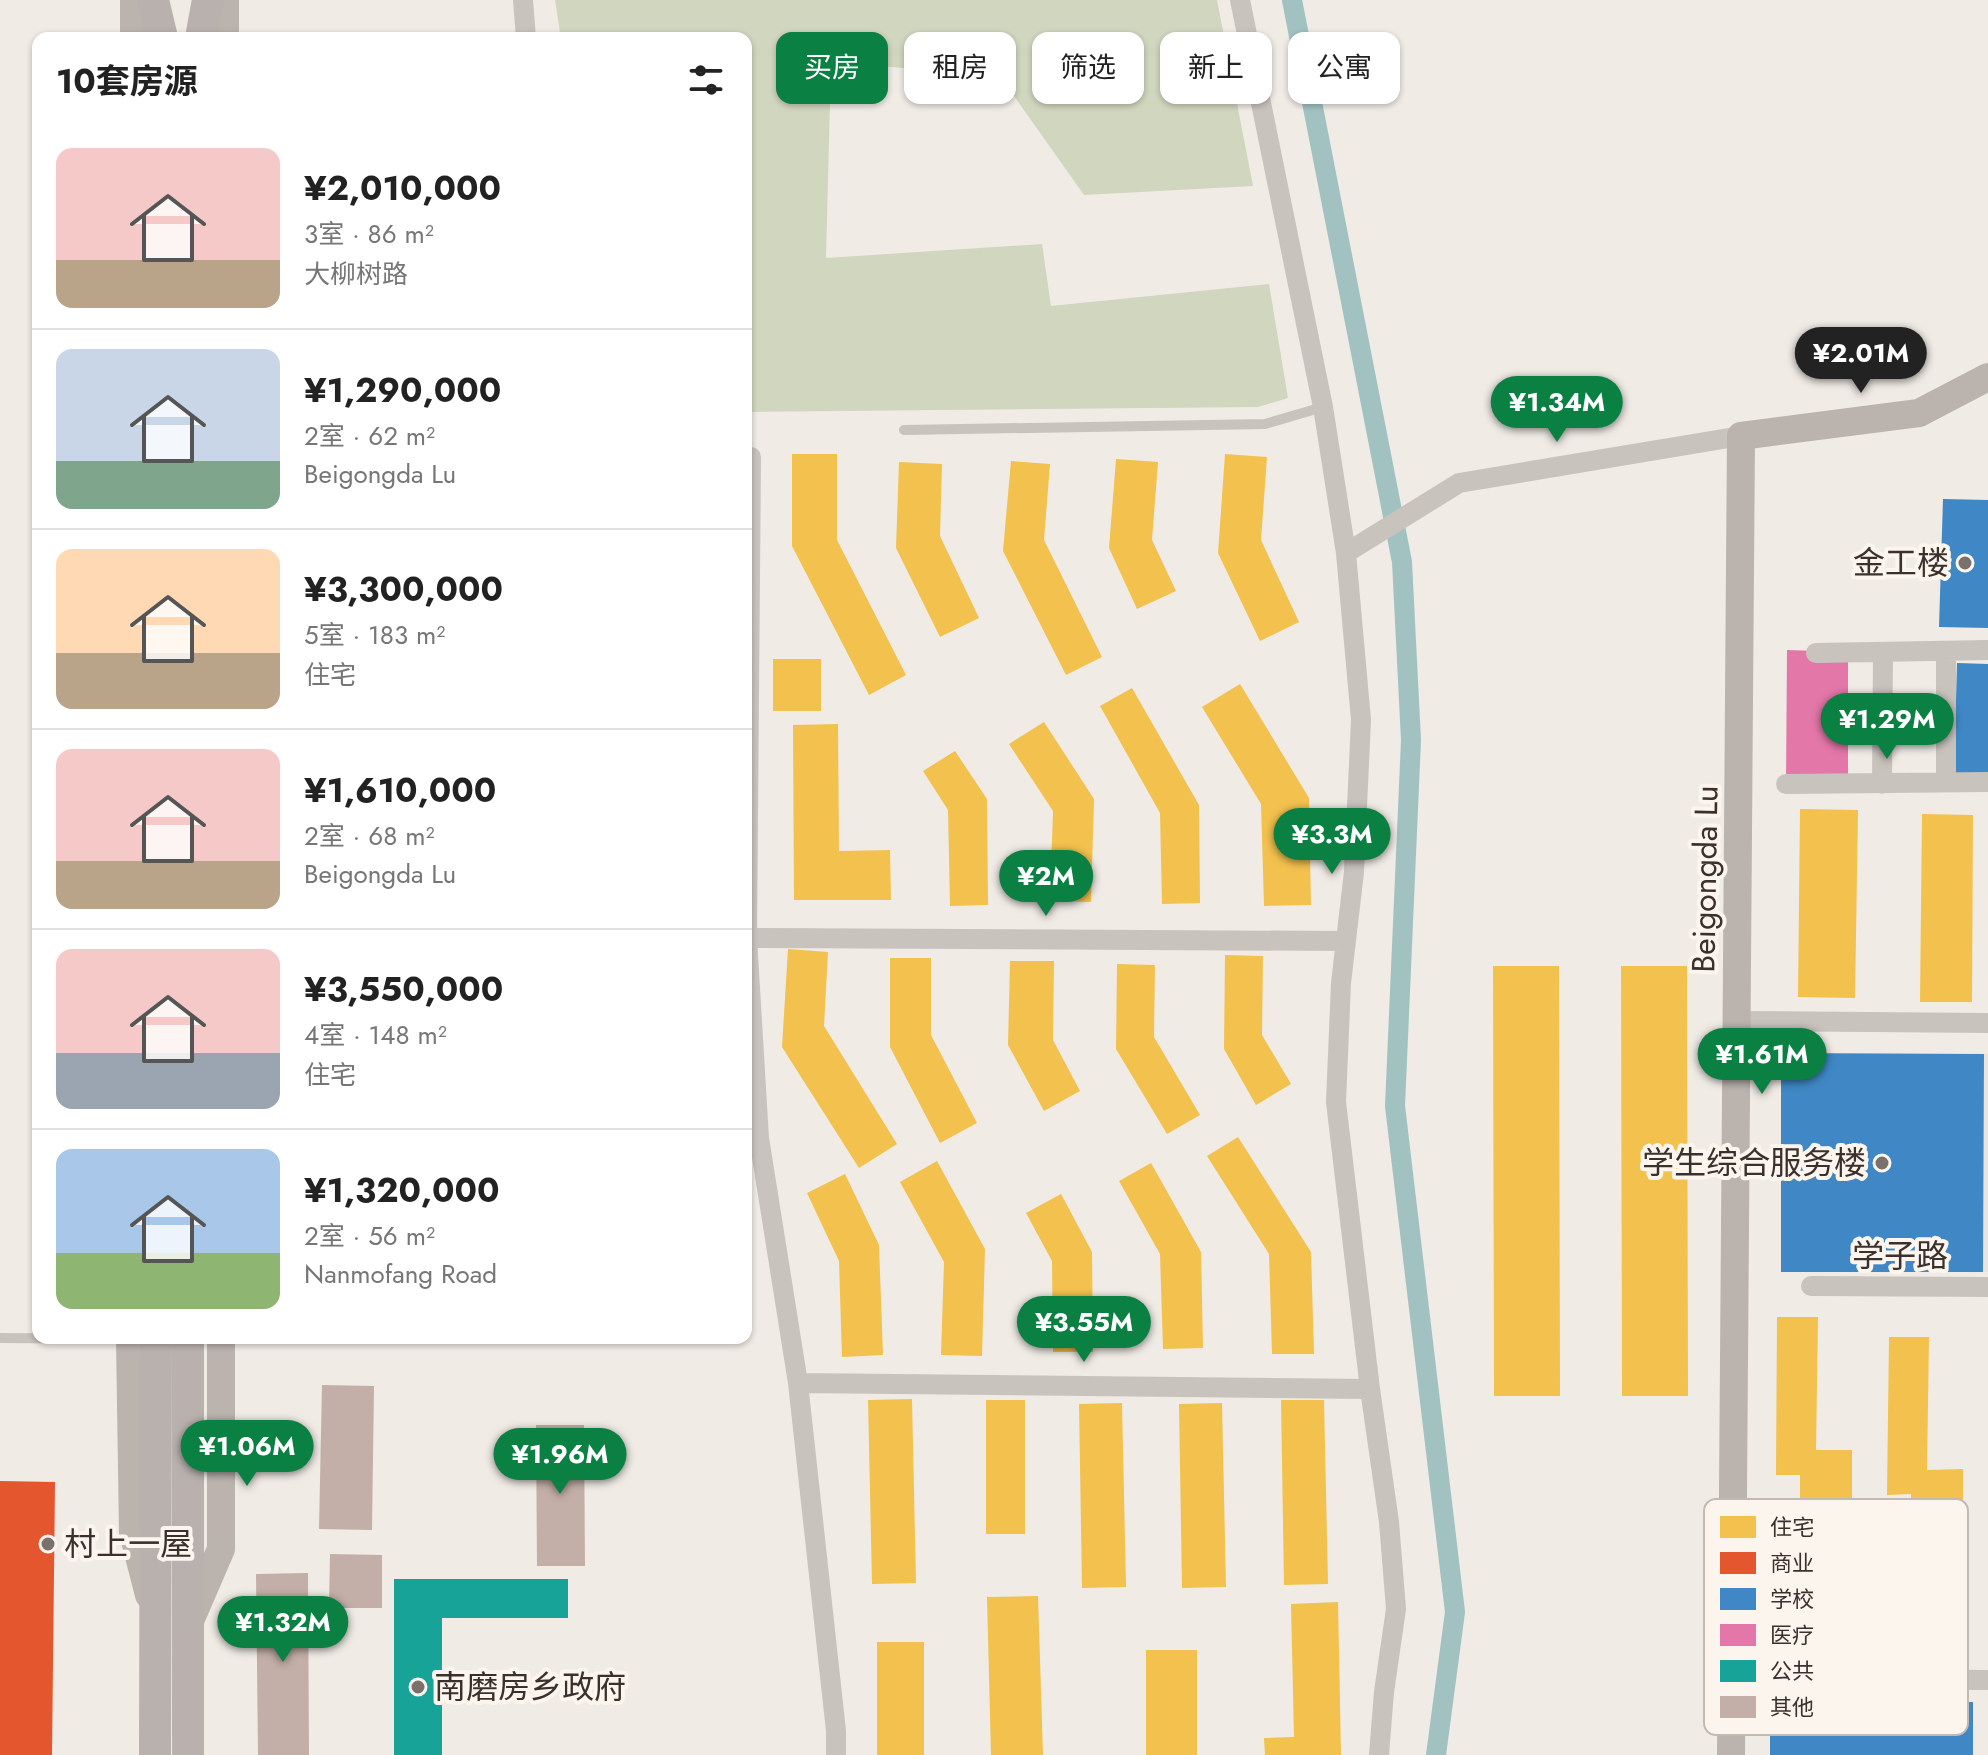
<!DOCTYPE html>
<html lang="zh">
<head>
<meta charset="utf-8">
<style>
	body { margin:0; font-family:Jost,"Noto Sans SC",sans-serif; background:#f6f6f6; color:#222; height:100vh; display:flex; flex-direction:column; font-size:30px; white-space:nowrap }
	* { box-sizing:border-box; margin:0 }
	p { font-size:26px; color:#767676 }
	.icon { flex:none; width:44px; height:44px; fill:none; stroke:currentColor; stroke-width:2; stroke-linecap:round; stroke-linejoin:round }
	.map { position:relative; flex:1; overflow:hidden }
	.panel { position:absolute; left:32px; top:32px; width:720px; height:1312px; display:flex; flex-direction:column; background:#fff; border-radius:16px; box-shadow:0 2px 6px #0004 }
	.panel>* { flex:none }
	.guide { position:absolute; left:776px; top:32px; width:760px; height:72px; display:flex; gap:16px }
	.price { position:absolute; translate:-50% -68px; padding:0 18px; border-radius:28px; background:#0b8043; color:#fff; font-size:26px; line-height:52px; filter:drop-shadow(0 2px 4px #0008) }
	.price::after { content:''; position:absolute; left:50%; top:48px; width:24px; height:18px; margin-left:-12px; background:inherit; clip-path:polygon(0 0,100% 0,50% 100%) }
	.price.active { background:#222; color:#fff }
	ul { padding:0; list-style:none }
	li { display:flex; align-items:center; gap:24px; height:200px; padding:0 24px }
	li+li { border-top:2px solid #e0e0e0 }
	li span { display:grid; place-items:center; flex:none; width:224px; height:160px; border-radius:16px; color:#555 }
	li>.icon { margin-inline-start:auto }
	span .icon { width:96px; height:96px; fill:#fffc; stroke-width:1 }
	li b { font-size:34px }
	h2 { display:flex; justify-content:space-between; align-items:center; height:96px; padding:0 24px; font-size:34px }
	.chip { padding:0 28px; border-radius:16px; background:#fff; box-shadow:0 2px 6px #0004; font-size:28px; line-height:72px }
	.chip.active { background:#0b8043; color:#fff }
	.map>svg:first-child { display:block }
</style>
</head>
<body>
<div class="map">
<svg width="1988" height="1755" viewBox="0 0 1988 1755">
	<rect width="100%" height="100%" fill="#f0ebe5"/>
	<!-- green -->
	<path fill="#d1d6bf" d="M555,0H1217L1253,186L1084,195L1000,76L831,62L826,258L1042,244L1051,306L1269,284L1288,398L1258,407L746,412V38H561Z"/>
	<!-- plaza -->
	<path fill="#eee3d5" d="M1984,1054H1988V1272H1983Z"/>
	<!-- homes -->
	<path fill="#f2c14e" d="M792,454H837V540L906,675L869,695L792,546Z
		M1225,454L1267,457L1261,540L1299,622L1260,641L1218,553Z
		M1116,459L1158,462L1152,540L1176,591L1137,609L1109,548Z
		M1011,461L1050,464L1044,540L1102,657L1066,675L1003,551Z
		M899,462L942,464L940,536L979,618L940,637L896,548Z
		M773,659H821V711H773Z
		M1240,684L1309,798L1311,905L1264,906L1261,804L1202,707Z
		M1132,688L1199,805L1200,903L1162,904L1160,813L1100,706Z
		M1044,722L1094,799L1091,902L1050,901L1053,811L1009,744Z
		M838,724L839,851L890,850L891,900H794L793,725Z
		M955,751L987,799L988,905L950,906L948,810L923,771Z
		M1800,809L1858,810L1855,998L1798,997Z
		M1922,814L1973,815L1972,1002H1920Z
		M788,949L828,952L824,1026L897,1144L859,1168L782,1047Z
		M1225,955L1263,956L1262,1035L1291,1084L1256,1105L1224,1049Z
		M890,958H931V1035L977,1123L940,1143L890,1047Z
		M1010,961H1054L1053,1040L1080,1091L1044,1111L1008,1045Z
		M1117,964L1155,965L1154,1037L1200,1115L1167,1134L1116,1049Z
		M1493,966H1559L1560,1396H1494Z
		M1621,966H1687L1688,1396H1622Z
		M1238,1137L1311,1252L1314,1354H1272L1269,1254L1207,1156Z
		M937,1161L985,1249L982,1356L941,1355L944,1262L900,1182Z
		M1151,1163L1201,1252L1203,1348L1163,1349L1160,1254L1119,1181Z
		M845,1174L879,1245L883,1355L842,1357L839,1261L807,1193Z
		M1061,1194L1092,1252L1093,1352H1053L1052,1261L1026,1213Z
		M1777,1317H1818L1816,1450H1852V1638L1800,1637V1475H1776Z
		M1889,1337H1929L1927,1470L1963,1469V1658L1911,1656V1494L1887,1495Z
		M912,1399L916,1583L872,1584L868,1400Z
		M986,1400H1025V1534H986Z
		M1281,1400H1324L1328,1584L1284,1585Z
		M1122,1403L1126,1587L1082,1588L1079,1404Z
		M1222,1403L1226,1587L1182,1588L1179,1404Z
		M1038,1596L1043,1755H991L987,1597Z
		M1338,1602L1341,1755H1265L1264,1738L1294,1737L1291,1604Z
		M877,1642H924V1755H877Z
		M1146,1650H1197V1755H1146Z"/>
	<!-- shops -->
	<path fill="#e4572e" d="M0,1481L55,1482L52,1755H0Z"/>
	<!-- schools -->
	<path fill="#3f88c5" d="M1943,499L1988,500V628L1939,627Z
		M1957,663L1988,664V774H1954Z
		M1781,1053L1984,1054L1983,1272H1781Z
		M1770,1702H1973V1755H1770Z"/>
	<!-- health -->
	<path fill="#e377a8" d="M1787,650L1848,652V784H1786Z"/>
	<!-- public -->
	<path fill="#17a398" d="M394,1579H568V1618H442V1755H394Z"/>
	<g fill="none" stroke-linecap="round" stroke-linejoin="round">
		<!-- canal -->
		<path stroke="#a1c2c1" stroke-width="20" d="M1292,0L1402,562L1411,740L1395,1106L1455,1612L1436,1755"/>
	</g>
	<!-- building -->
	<path fill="#c3afa7" d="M322,1385L374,1386L372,1530L319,1529Z
		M536,1425H584L585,1566H537Z
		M330,1554L382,1555V1608H329Z
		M308,1573L309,1755H258L256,1574Z"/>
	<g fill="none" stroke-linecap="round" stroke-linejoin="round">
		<!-- lane -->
		<path stroke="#c9c3be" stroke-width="10" d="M904,430L1265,424L1323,407
			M0,1338L130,1339"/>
		<!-- street -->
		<path stroke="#c9c3be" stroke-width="20" d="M523,0L526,38
			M1240,0L1323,407L1346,553L1361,720L1354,872L1341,983L1336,1102L1370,1389L1389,1522L1396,1609L1384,1692L1379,1755
			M751,457L747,938L759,1138L798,1383L836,1731V1755
			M1346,553L1459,483L1741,436
			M1946,651V782
			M1816,653L1988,650
			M1786,784L1988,782
			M1882,784L1883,652
			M746,938L1346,941
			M1737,1021L1988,1023
			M1811,1286L1988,1287
			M798,1383L1370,1389
			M1784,1679L1988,1680"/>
		<!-- secondary -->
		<path stroke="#bab3ae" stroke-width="28" d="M134,38V0
			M225,38V0
			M130,1338L133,1533L149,1595
			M190,1621L221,1549V1338
			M1731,1755L1741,436L1919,413L1988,377"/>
		<!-- primary -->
		<path stroke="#b8b1ad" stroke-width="32" d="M153,0L162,38
			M201,38L208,0
			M188,1338V1755
			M155,1755L156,1338"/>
	</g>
	<!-- markers -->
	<g fill="#7a716c" stroke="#fbf5ee" stroke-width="3">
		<circle cx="1965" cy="563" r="8"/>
		<circle cx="1882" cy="1163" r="8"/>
		<circle cx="48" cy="1544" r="8"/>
		<circle cx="418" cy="1687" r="8"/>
	</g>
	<g text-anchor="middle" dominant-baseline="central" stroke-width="8" stroke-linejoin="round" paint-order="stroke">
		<!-- poi labels -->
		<g font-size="32" fill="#3b302b" stroke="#fbf5ee" text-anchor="end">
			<text x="1949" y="563">金工楼</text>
			<text x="1866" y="1163">学生综合服务楼</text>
			<text x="64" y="1544" text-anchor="start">村上一屋</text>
			<text x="434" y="1687" text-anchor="start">南磨房乡政府</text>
		</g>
		<!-- street labels -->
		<g font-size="32" fill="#3b302b" stroke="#fbf5ee">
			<text transform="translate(1705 879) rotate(-89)">Beigongda Lu</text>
			<text x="1900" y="1256">学子路</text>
		</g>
	</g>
	<!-- legend -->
	<rect x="1704" y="1499" width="264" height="236" rx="12" fill="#fbf5ee" stroke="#c1bab4" stroke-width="2"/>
	<rect x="1720" y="1516" width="36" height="22" fill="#f2c14e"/>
	<rect x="1720" y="1552" width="36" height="22" fill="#e4572e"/>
	<rect x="1720" y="1588" width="36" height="22" fill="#3f88c5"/>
	<rect x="1720" y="1624" width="36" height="22" fill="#e377a8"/>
	<rect x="1720" y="1660" width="36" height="22" fill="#17a398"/>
	<rect x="1720" y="1696" width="36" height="22" fill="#c3afa7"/>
	<g font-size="22" fill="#3b302b">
		<text x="1770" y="1535">住宅</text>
		<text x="1770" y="1571">商业</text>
		<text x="1770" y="1607">学校</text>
		<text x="1770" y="1643">医疗</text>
		<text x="1770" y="1679">公共</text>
		<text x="1770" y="1715">其他</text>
	</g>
</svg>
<b class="price active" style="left:1861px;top:395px">¥2.01M</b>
<b class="price" style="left:1557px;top:444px">¥1.34M</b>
<b class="price" style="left:1887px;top:761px">¥1.29M</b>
<b class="price" style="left:1332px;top:876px">¥3.3M</b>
<b class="price" style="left:1046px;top:918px">¥2M</b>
<b class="price" style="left:1762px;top:1096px">¥1.61M</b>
<b class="price" style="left:1084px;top:1364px">¥3.55M</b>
<b class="price" style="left:247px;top:1488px">¥1.06M</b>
<b class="price" style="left:560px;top:1496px">¥1.96M</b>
<b class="price" style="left:283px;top:1664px">¥1.32M</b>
<div class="guide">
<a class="chip active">买房</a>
<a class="chip">租房</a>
<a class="chip">筛选</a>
<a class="chip">新上</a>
<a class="chip">公寓</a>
</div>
<section class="panel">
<h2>10套房源<svg class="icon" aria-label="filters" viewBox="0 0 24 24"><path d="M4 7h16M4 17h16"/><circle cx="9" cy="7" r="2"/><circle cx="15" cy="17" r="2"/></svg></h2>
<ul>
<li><span style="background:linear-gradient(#f6c9c9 70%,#b9a48a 0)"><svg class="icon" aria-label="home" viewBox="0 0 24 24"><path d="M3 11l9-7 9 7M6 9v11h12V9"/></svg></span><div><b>¥2,010,000</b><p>3室 · 86 m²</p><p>大柳树路</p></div></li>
<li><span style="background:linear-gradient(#c9d6e8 70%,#7fa58c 0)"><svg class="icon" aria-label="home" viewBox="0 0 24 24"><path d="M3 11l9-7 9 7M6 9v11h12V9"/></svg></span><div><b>¥1,290,000</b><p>2室 · 62 m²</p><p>Beigongda Lu</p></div></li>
<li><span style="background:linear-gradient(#ffd9b3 65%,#b9a48a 0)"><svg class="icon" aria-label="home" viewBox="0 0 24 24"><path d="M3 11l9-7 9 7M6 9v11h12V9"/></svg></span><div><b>¥3,300,000</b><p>5室 · 183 m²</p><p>住宅</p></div></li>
<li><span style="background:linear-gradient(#f6c9c9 70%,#b9a48a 0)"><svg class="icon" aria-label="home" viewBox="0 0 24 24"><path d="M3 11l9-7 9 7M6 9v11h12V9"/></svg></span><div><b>¥1,610,000</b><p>2室 · 68 m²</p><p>Beigongda Lu</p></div></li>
<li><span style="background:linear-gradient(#f6c9c9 65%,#9aa5b1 0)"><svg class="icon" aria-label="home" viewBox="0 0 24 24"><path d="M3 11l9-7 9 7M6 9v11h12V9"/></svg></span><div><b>¥3,550,000</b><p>4室 · 148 m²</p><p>住宅</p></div></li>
<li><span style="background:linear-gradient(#a9c7e8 65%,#8fb573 0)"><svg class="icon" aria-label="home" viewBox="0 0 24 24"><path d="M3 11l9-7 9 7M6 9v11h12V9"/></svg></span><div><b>¥1,320,000</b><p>2室 · 56 m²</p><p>Nanmofang Road</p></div></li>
</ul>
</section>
</div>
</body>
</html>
